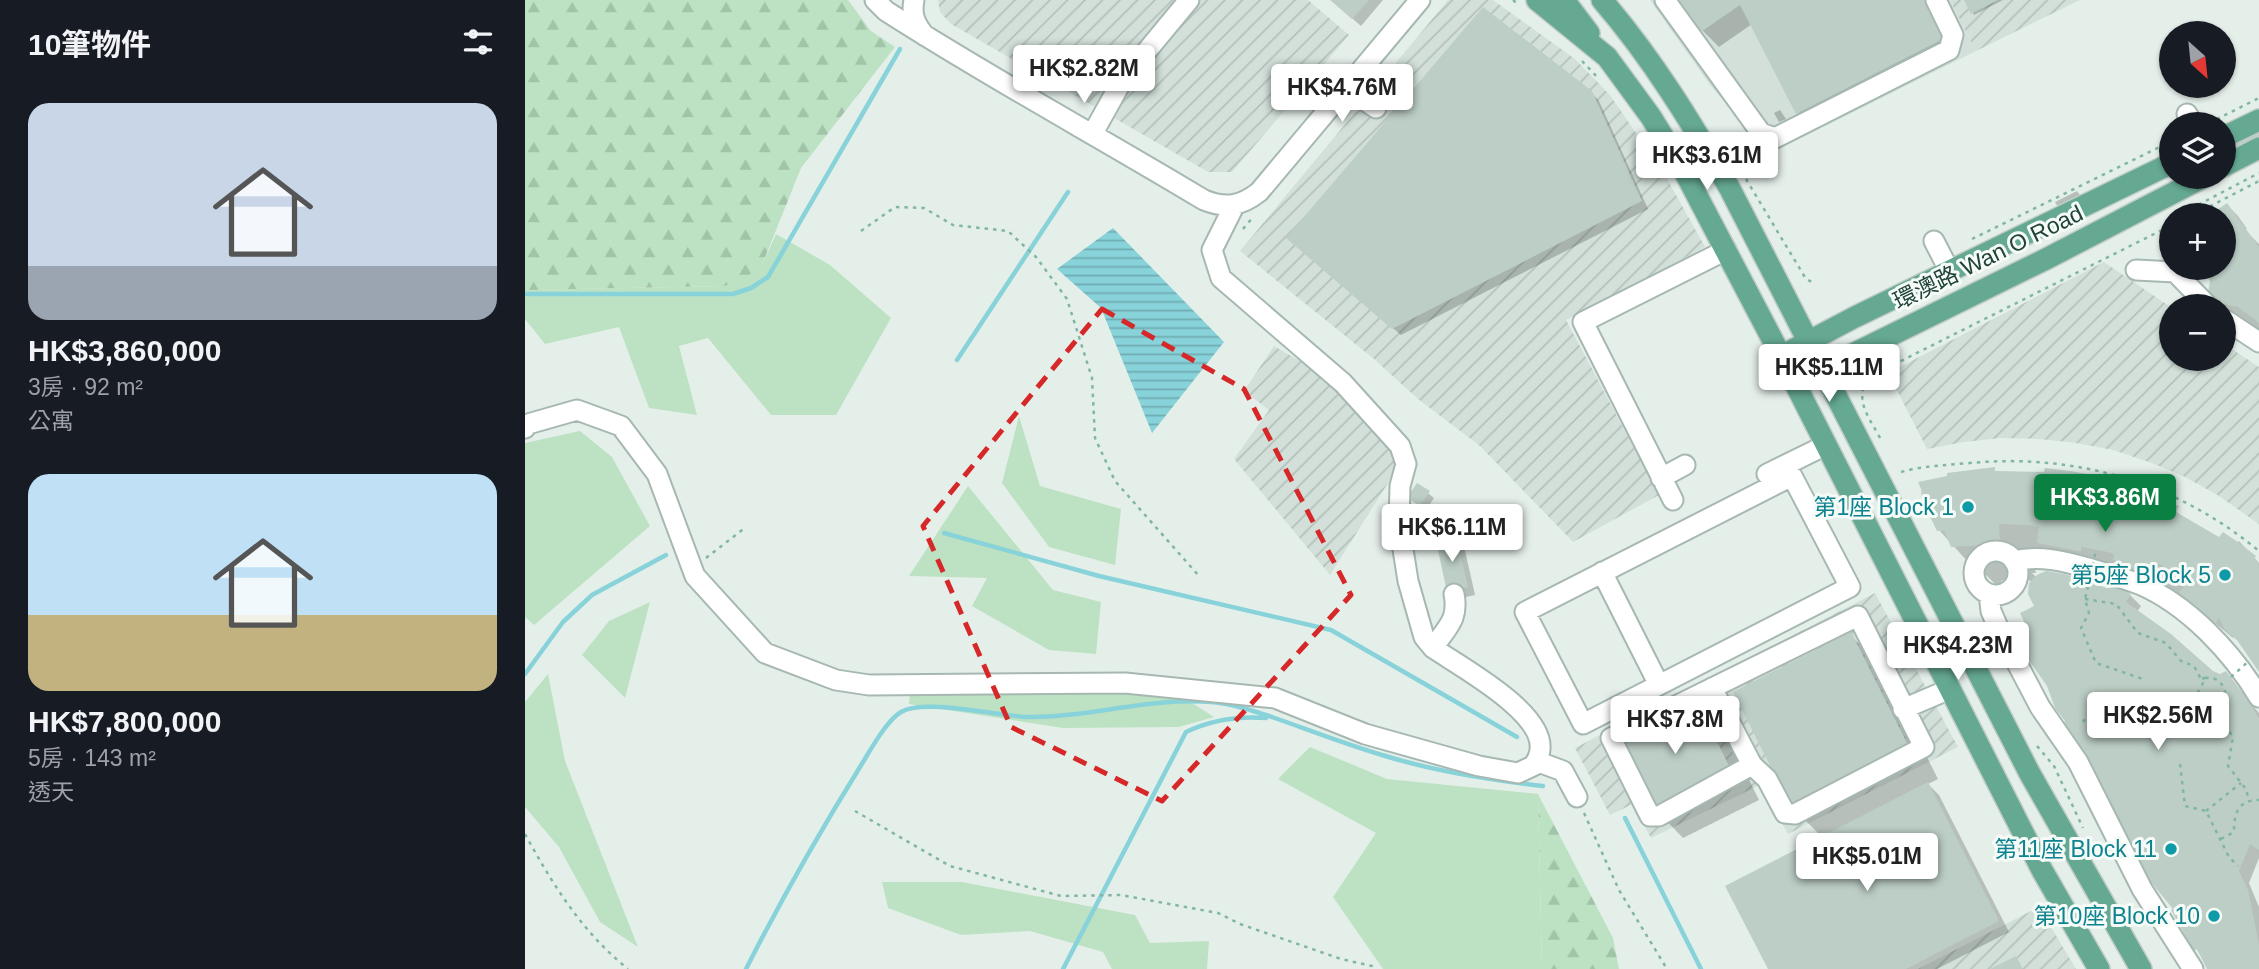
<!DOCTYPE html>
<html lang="zh-TW">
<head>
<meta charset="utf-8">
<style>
	body { margin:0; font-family:Helvetica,"Noto Sans TC",sans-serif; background:#242831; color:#f1f3f6; height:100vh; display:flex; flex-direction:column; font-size:26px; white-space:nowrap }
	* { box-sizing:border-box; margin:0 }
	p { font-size:23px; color:#9ea1a6 }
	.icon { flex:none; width:38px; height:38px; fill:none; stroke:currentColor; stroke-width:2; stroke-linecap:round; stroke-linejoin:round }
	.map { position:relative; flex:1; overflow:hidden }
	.drawer { display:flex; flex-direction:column; background:#171b24; width:525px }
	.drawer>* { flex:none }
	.needle { width:46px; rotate:153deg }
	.tools { position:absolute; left:1634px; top:21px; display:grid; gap:14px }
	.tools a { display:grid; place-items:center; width:77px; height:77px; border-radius:50%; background:#171b24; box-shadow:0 2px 5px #0004; font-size:35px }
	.price { position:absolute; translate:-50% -60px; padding:0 16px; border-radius:7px; background:#fff; color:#222; font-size:23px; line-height:46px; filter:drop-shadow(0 2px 4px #0008) }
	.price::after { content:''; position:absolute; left:50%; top:42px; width:21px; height:16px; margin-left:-10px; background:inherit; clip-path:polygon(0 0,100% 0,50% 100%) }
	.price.on { background:#0b8043; color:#fff }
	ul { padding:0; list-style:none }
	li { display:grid; align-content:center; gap:14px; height:371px; padding:0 28px }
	li span { display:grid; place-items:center; height:217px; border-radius:21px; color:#555 }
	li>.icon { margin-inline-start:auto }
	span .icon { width:126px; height:126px; fill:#fffc; stroke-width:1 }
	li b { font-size:30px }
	h2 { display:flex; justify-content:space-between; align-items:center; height:84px; padding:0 28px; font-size:30px }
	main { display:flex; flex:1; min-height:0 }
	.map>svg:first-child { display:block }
</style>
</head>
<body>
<main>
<section class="drawer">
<h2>10筆物件<svg class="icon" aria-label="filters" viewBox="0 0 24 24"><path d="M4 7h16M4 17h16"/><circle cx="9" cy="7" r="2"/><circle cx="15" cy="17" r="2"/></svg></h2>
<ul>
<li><span style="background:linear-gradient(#c9d6e8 75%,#9aa5b1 0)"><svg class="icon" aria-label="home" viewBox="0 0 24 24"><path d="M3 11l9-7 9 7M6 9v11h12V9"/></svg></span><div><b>HK$3,860,000</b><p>3房 · 92 m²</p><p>公寓</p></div></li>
<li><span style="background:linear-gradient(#bfe0f5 65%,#c2b280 0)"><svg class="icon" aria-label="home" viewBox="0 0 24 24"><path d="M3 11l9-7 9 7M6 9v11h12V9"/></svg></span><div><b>HK$7,800,000</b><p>5房 · 143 m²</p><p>透天</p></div></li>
</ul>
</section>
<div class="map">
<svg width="1734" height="969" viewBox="0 0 1734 969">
	<defs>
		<pattern id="industrial-furrows" width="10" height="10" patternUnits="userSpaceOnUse" patternTransform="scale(1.75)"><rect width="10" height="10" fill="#d2e0d9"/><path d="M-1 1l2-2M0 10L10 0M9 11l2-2" fill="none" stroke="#b4c1bb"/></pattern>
		<pattern id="forest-firs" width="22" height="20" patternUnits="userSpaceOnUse" patternTransform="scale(1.75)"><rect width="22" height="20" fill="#bce2c3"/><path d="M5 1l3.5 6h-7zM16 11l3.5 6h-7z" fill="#a1c3a8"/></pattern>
		<pattern id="water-rules" width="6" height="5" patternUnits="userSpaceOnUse" patternTransform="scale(1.75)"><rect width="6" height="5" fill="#88d2d9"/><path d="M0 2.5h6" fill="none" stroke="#6facb1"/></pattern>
	</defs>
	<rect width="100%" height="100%" fill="#e5efea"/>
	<!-- built -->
	<path fill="#d2e0d9" d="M1125,0H1425L1451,51L1242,155L1229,134L1185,85Z"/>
	<!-- industrial -->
	<path fill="url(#industrial-furrows)" d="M413,0H783L824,35L707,172H683L426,24L415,12Z
		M923,0H968L1050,59L1085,95L1141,177L1180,247L1041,320L1134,495L1048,542L955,446L893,399L849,359L715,251Z
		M1425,0H1555L1451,51Z
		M1579,262L1647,308V359H1699V344L1734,367V524L1691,494L1658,476L1624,462L1588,450L1551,443L1514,439L1476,438L1439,442L1402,449L1363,373Z
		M749,346L789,369L836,411L870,447L875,464L805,575L709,459L744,410L719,391Z
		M1350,593L1433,747L1263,834L1237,784L1126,838L1108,804L1085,815L1050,748Z
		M1514,907L1551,969H1393Z"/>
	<!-- green -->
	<path fill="#bce2c3" d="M251,234L305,265L366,318L311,415H246L183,338L154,346L172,415L124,408L94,327L20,344L0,319V290L200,286L237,265Z
		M494,416L515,486L596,509L590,565L524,547L477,483Z
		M55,431L87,457L125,526L9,625L0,617V443Z
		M443,486L528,590L576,602L571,654L524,650L447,606L462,578L384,576Z
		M125,602L100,698L57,655L84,621Z
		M23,674L40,761L113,947L75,922L34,847L0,807V702Z
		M523,687L653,694L689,717L654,727L538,728L384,704L385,692Z
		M785,747L862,779L1013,794L1017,969H858L808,897L851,833L753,779Z
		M357,882H437L610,915L625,943L684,941L682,969H587L578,952L505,931L436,935L363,908Z"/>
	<!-- forest -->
	<path fill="url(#forest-firs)" d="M0,0H323L346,31L370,47L276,168L237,265L220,278L200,286L0,290Z
		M1013,794L1088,938L1094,969H1017Z"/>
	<!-- water -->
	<path fill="url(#water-rules)" d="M588,228L699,342L627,433L576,308L532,269Z"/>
	<!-- shadow -->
	<path fill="#0003" fill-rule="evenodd" d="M806,0H858L836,26Z
		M1156,0H1403L1423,39L1275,115L1227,24L1194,47L1178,31Z
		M1441,0H1478L1449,15Z
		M1066,92L1074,101L1123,209L876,335L771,245Z
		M1255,110L1261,119L1254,122L1249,113Z
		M1552,191L1555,195L1533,206L1531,204L1530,202Z
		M1702,205L1713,216L1722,229L1720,230L1734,244V335H1731L1710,314L1699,311V306H1690L1685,277L1668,274L1662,268H1699V215H1688L1691,213L1693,215L1703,208Z
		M1470,473L1569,483L1644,504L1660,520L1710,546L1714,541L1734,563V669L1709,636L1708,638L1667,604L1665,610L1632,597L1604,570L1596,568L1594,570L1593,589L1605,595L1616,606L1612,612L1687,672L1695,676L1700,673L1734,713V858L1724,883L1734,907V969H1684L1648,911L1651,910L1613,856L1602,845L1597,827L1524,685L1493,646L1505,629L1511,607L1507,582L1495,574L1485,575V579L1476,581L1477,585L1472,586L1447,561L1443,562L1414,530ZM1537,560L1556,579H1567L1569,575H1574L1585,585L1583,591L1512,578L1507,573H1511L1508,561Z
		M893,485L909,498L901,510L884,498Z
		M931,538L939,546L950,595L932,599Z
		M1325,635L1355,664L1413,779L1403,784L1414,795L1484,932L1412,969H1245L1298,838L1268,808Z
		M1172,706L1202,735L1234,800L1158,838L1129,808Z"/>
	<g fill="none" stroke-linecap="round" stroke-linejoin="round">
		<!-- stream -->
		<path stroke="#88d2d9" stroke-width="4.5" d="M0,294H208L226,288L243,277L375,49
			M432,360L543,192
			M419,533L574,576L806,630L992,737
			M0,674L38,622L67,595L141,555
			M1100,818L1176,969
			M221,969C256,900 294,833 335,767C345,751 361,721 376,712C398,698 474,716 502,717C563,718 624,697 686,702C706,703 728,711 747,717C784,730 820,744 857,755C908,771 965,780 1018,786
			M538,969L661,732C686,720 714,716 741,718"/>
	</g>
	<!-- building -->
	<path fill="#bccec5" d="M805,0H844L827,19Z
		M1154,0H1403L1422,37L1271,114L1215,5L1176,32Z
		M1439,0H1473L1446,14Z
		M958,7L1067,91L1117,201L867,329L761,238Z
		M1734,131V158L1708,171L1699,149Z
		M1702,203L1734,247V323L1713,307L1682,300L1685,281L1676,268H1699V215H1685Z
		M1470,467V471L1519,472L1520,468L1545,471L1567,475V480L1614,493L1615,490L1654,506L1651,512L1694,537L1698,532L1713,542L1731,556L1729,559L1734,564V672L1712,640L1700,630L1694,618L1691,623L1654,593L1663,580L1632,563L1626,577L1588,560L1589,554L1583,552L1556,547V551H1554L1512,543L1514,527L1503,525L1474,524L1475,544L1426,547L1419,531H1412L1397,500L1396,489L1393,482L1422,476V473Z
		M892,483L905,491L895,506L882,498Z
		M931,537L943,587L922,592L911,541Z
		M1521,571L1540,574L1582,588L1583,583L1606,594L1601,602L1646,634L1688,671L1695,674L1701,671L1724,701L1734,719V850L1725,844L1714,871L1723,890L1734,944V969H1682L1672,949L1669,951L1646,910L1648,909L1608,860L1613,853L1607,845L1601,846L1592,816L1538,733L1540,721L1530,708L1522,686L1494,646L1491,647L1486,637L1502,628L1495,613L1509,606L1503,594L1504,583L1512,575Z
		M1326,632L1385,749L1267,809L1208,692Z
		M1173,703L1206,770L1127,809L1094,743Z
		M1403,782L1474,921L1381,969H1243L1200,886Z
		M1491,956L1498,969H1465Z"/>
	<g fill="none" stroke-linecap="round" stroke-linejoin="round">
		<defs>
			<path id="minor" d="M350,0L361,11C465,78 573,136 679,200C701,209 716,206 734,192L895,0
				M389,0C386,15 390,24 400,36
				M1140,0L1236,133L1250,138L1424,50L1428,35L1411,0
				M821,88L851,108
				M1662,114L1668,124
				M568,133L597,81L664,0
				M1409,241L1425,272
				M1611,270L1650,272L1683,306
				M1699,319L1734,342
				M0,428L3,424L52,410L96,426L132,474L170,576L240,653L311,680L344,685L600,683L750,698L840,734L954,766L993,773L1010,765C1012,760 1015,754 1015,749C1019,712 936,667 908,648L899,637L883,581L874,524L875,486L881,464L875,446L818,383L696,278L687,250L709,206
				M1242,474L1301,445
				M1267,476L1325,587L1058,724L1000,612Z
				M1136,478L1160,465
				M1148,500L1058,322L1201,250
				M1449 573a22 22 0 1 1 44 0a22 22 0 1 1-44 0Z
				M1489,561C1515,555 1538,561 1563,568C1580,573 1598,578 1614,584C1663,605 1707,652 1734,697
				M1077,572L1134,685
				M1464,594L1466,611L1472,625L1515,707L1553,762L1617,889L1668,969
				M908,648C922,627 934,620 929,594
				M1187,688L1227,765L1134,816H1125L1086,738L1333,616L1399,747L1270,814L1260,813L1242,779L1227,765
				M1378,709L1425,689
				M1011,761L1038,771L1052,797"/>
			<path id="major" d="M1012,0L1082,57L1126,117L1158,169L1256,356L1517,870L1574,969
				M1039,0L1064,33
				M1077,0C1127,58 1166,122 1205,189L1505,774L1616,969
				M1699,137L1734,120
				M1699,166L1734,148
				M1256,356L1330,317L1647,163
				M1269,383L1521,259L1679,177"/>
		</defs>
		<!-- minor casing -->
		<use href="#minor" stroke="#a6b8b1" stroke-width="23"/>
		<!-- major casing -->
		<use href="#major" stroke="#c1cbc7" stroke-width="24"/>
		<!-- path -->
		<path stroke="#82b6a2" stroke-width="2.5" stroke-dasharray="3.5 5" stroke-linecap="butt" d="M988,0L994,5
			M1057,61L1074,79
			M1684,123L1734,98
			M1221,179L1281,279L1287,282
			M1660,215L1669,207L1734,173
			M1661,215L1672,213L1734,181
			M718,229L729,216
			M336,231L370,207L399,208L428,225L483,231L511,257L542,299L567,378L570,438L590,481L674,576
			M1447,239L1647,141
			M1355,438C1344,417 1328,399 1344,377L1647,225
			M1376,472C1398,466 1421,465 1445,463C1551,453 1652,483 1734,551
			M181,558L221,527
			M1563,586L1560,599L1564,613L1556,628L1571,663L1618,679
			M1560,599L1591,604L1613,633L1641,643L1656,661L1669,666L1676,679
			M1680,678C1690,677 1696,680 1700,691L1696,702L1694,700L1686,704L1676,700L1673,692L1678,683L1676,679Z
			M1696,702L1703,709L1701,726L1708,737L1703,766L1721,789L1724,801
			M1558,722L1568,707
			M1512,746L1529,766L1558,828
			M1655,764L1660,806L1681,811L1704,857L1713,866
			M330,811L425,866L536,896L596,895L693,913L715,924L816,959L847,966L850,969
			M1681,811L1716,783
			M1059,813L1094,890L1142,969
			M0,834C28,885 57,932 103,969
			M1696,839L1709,832C1709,813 1713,800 1734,800"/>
		<!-- minor -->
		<use href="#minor" stroke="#fff" stroke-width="19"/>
		<!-- major -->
		<use href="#major" stroke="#65a993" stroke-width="21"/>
		<!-- path-bridge -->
		<path stroke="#82b6a2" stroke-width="2.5" stroke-dasharray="3.5 5" stroke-linecap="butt" d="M1564,582L1571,550
			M1706,677L1725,660
			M1183,725L1215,708"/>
	</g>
	<!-- marked area -->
	<path fill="none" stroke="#d62828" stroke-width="5" stroke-dasharray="14 9" stroke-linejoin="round" d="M577,309L719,389L826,595L637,801L486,727L398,526Z"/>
	<!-- markers -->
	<g fill="#0f9aa8" stroke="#f6fbf8" stroke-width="2.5">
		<circle cx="1443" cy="507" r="7"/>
		<circle cx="1700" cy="575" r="7"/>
		<circle cx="1646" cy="849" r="7"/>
		<circle cx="1689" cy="916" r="7"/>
	</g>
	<g text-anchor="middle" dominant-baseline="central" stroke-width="6" stroke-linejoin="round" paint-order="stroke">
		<!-- street labels -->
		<g font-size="23" fill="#214438" stroke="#f6fbf8">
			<text transform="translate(1463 257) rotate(-26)">環澳路 Wan O Road</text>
		</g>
		<!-- culture labels -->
		<g font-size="23" fill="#0d838f" stroke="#f6fbf8" text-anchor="end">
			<text x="1429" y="507">第1座 Block 1</text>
			<text x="1686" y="575">第5座 Block 5</text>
			<text x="1632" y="849">第11座 Block 11</text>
			<text x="1675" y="916">第10座 Block 10</text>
		</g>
	</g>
</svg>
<div class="tools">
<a><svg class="needle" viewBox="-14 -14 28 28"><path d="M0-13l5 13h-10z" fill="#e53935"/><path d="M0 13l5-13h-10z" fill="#9ea1a6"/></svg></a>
<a><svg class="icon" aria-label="layers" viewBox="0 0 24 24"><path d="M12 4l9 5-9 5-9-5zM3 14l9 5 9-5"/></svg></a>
<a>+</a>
<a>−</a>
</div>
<b class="price" style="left:559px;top:105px">HK$2.82M</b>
<b class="price" style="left:817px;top:124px">HK$4.76M</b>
<b class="price" style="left:1182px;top:192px">HK$3.61M</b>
<b class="price" style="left:1304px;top:404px">HK$5.11M</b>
<b class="price on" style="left:1580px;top:534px">HK$3.86M</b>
<b class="price" style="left:927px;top:564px">HK$6.11M</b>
<b class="price" style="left:1433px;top:682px">HK$4.23M</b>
<b class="price" style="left:1633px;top:752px">HK$2.56M</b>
<b class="price" style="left:1150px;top:756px">HK$7.8M</b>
<b class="price" style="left:1342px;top:893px">HK$5.01M</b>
</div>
</main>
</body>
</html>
